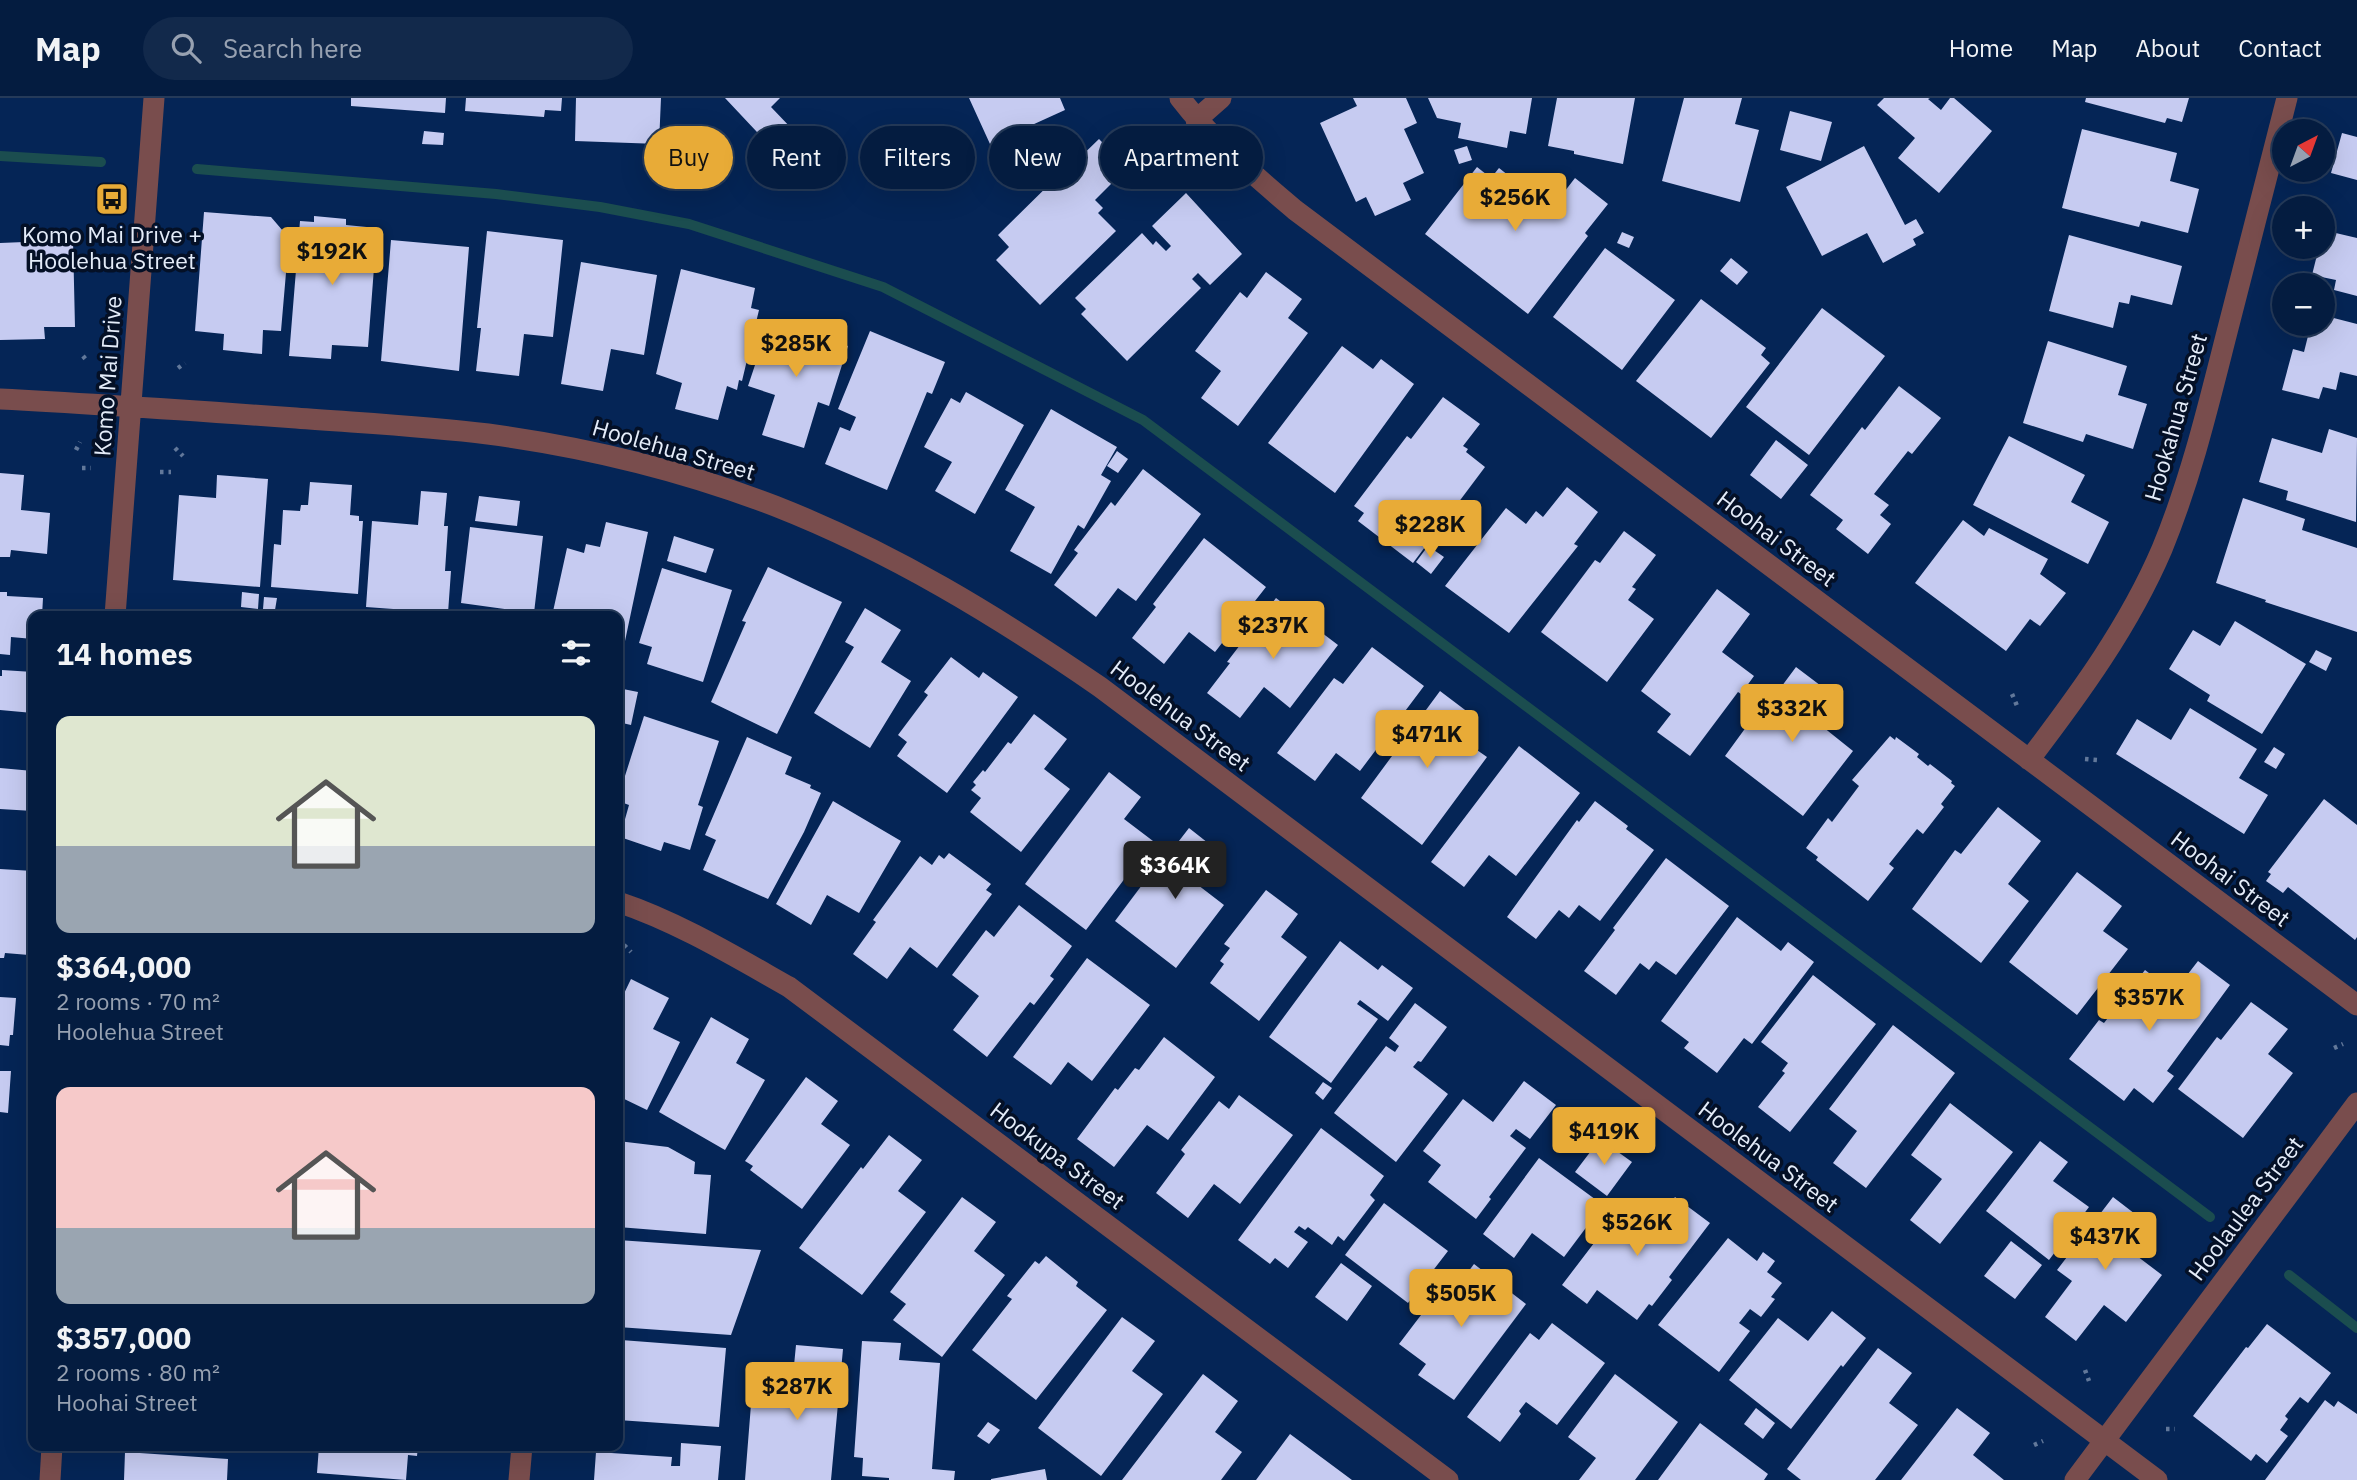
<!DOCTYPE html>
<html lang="en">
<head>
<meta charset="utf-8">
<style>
	body { margin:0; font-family:"IBM Plex Sans",sans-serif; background:#12294b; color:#f1f3f6; height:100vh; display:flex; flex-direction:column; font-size:26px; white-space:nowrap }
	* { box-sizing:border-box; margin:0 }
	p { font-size:23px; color:#97a1b1 }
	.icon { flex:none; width:38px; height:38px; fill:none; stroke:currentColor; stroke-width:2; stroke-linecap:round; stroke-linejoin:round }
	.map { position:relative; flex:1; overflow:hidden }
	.details { position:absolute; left:28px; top:513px; width:595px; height:840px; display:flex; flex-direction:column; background:#041c40; border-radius:14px; box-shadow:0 7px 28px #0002,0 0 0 2px #253a59 }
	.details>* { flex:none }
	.hud { position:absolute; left:644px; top:28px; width:665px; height:63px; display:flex; gap:14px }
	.needle { width:46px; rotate:41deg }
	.buttons { position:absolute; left:2272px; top:21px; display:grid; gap:14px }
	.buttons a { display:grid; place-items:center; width:63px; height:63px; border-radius:50%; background:#041c40; box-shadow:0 7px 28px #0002,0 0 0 2px #253a59; font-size:35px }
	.price { position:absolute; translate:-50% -60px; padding:0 16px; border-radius:7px; background:#e8ab37; color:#111; font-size:23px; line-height:46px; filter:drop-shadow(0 2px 4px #0008) }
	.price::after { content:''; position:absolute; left:50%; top:42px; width:21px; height:16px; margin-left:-10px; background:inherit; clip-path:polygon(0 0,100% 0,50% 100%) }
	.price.selected { background:#222; color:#fff }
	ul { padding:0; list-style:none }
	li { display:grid; align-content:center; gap:14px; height:371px; padding:0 28px }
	li span { display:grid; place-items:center; height:217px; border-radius:14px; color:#555 }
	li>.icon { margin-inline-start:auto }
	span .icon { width:126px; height:126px; fill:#fffc; stroke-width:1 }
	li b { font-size:30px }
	h2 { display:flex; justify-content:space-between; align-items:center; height:84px; padding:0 28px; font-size:30px }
	.tag { padding:0 24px; border-radius:32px; background:#041c40; box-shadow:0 7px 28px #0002,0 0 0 2px #253a59; font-size:24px; line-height:63px }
	.tag.selected { background:#e8ab37; color:#111 }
	header { display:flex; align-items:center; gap:42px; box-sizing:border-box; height:98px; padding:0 35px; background:#041c40; border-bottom:2px solid #253a59 }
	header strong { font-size:33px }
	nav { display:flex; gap:38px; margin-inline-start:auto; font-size:24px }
	.search { width:490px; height:63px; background:#12294b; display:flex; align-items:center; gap:18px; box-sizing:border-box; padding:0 24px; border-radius:38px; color:#97a1b1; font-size:26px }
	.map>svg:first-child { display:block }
</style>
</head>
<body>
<header>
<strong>Map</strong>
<div class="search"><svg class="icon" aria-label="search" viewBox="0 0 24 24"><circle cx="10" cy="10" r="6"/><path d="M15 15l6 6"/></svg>Search here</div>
<nav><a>Home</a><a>Map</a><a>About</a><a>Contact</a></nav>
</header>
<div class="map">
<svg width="2357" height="1382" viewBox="0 0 2357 1382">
	<rect width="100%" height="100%" fill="#052556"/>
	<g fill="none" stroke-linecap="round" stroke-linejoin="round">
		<!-- stream -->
		<path stroke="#1b4d4f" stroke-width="10" d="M0,58L101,64
			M197,71L496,96L600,109L689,126L883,189L1143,322L2210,1119
			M2289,1177L2357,1230"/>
	</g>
	<!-- building -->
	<path fill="#c6cbf1" d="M351,0H446L445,15L351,8Z
		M466,0H562L561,13L545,12L544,19L465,13Z
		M576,0H661L659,46L575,43Z
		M725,0H780L771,9L793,32L773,51Z
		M969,0H1060L1065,12L990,46Z
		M1353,0H1406L1417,25L1404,31L1424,75L1403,85L1411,102L1375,118L1366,99L1356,104L1320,25L1357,8Z
		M1428,0H1532L1526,36L1510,33L1507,50L1458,40L1461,25L1437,20Z
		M1557,0H1635L1623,66L1574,56V53L1548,48Z
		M1684,0H1742L1735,26L1759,32L1740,104L1662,83Z
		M1884,0H1930L1928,1L1941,12L1950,0H1954L1992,33L1939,95L1898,60L1915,40L1877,7Z
		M2086,0H2189L2182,24L2167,20L2165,25L2085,4Z
		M1790,13L1832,24L1821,63L1780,52Z
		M2082,31L2177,55L2170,83L2199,91L2188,135L2141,123L2139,129L2062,110Z
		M424,33L444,35L443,47L422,46Z
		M2342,35L2357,39V82L2331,75Z
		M1099,41L1127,70L1095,102L1103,110L1098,115L1116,133L1040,207L996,162L1009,149L998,137L1067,69L1069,70Z
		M1467,48L1472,62L1459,66L1454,52Z
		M1864,48L1905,127L1916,121L1924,135L1913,141L1916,147L1883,165L1867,135L1822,158L1786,89Z
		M1477,69L1491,80L1499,70L1551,111L1575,80L1608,106L1585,135L1588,138L1528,216L1425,136Z
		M1186,95L1242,156L1210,187L1198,175L1192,181L1201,190L1127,263L1081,216L1086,211L1075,200L1142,135L1153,147L1156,143L1166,153L1171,148L1152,128Z
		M204,114L271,119L289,140L281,233L263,232L262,256L223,252L224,236L195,233Z
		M314,118L346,121V127L377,130L368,249L332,247L331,261L289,258L300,123L314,124Z
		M2323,132L2357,140V198L2334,192L2336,182L2312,177L2319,149H2322Z
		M487,133L563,142L553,239L524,236L519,278L476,273L481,230H477Z
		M1622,134L1634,139L1629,150L1617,145Z
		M2069,137L2182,168L2172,207L2131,197L2129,206L2119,204L2113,230L2049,213Z
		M73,142L75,229H44L45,241L0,242V145Z
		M391,142L469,149L459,273L381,263Z
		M1605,150L1675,202L1622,272L1553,219Z
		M1731,160L1748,174L1737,187L1720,173Z
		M581,164L657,177L644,257L611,251L603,293L561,286Z
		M681,171L755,190L751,210L759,212L742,283L739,282L737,292L727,288L718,322L675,311L682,285L656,276Z
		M1266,174L1302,201L1288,220L1308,235L1238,328L1201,300L1221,273L1195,253L1240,194L1247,200Z
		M1701,201L1766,250L1761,257L1770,265L1711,340L1636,283Z
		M1822,210L1885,258L1809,357L1746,309Z
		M2322,217L2357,226V278L2340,274L2336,292L2323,289L2319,301L2282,292L2293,251L2304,254L2311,226H2322Z
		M770,222L848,248L829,308L818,304L804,350L762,337L775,297L748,288Z
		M870,233L945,264L932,296L927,294L887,392L825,366L840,329L850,333L856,319L838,311Z
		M2048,243L2127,268L2118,297L2147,306L2133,351L2086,336L2083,344L2023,325Z
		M1342,248L1373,271L1381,261L1414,286L1335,395L1268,345Z
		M1899,288L1941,320L1912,356L1908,353L1874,396L1889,407L1880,417L1891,426L1868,456L1836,431L1843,422L1810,397L1862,329L1865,332Z
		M966,294L1024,327L975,416L935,393L952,364L924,349L951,300L960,305Z
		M1443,299L1480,326L1463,348L1468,351L1466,354L1485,369L1413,465L1358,423L1364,415L1354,408L1407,338L1411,341Z
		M1051,311L1117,349L1101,377L1111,383L1084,431L1078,427L1051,476L1010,453L1035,409L1005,392Z
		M2329,331L2357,340L2356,424L2286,402L2288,393L2259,384L2272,340L2322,355Z
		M2009,338L2085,377L2071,404L2109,424L2088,466L1973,407Z
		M1776,342L1808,367L1781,401L1750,377Z
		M1117,353L1128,361L1118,375L1107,368Z
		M1143,371L1201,416L1136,503L1118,490L1096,519L1054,487L1078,455L1074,452L1111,404L1115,408Z
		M0,375L24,377L21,412L50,415L47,456L11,452L10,459H0Z
		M217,377L268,381L260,489L173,482L179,397L216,400Z
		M310,384L352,387L350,417L359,418V423H363L358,496L271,489L274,446L281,447L283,412L300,413L301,407H308Z
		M1567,389L1598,414L1574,446L1578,448L1509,535L1445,488L1506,410L1526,426L1536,413L1543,419Z
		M421,393L447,395L444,428H448L445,473H451L448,515L366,509L372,423L418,427Z
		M479,398L520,403L517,428L475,423Z
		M2243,400L2305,421L2302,432L2357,450V534L2265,504L2266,502L2216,485Z
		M1963,422L1984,438L1989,430L2048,461L2040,476L2066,495L2040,528L2030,521L2006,553L1915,485Z
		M606,424L648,434L621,562L618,561V518H552L567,450L584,455L586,446L600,449Z
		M470,429L543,438L534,515L461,505Z
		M1624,433L1656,457L1632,489L1636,491L1628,502L1654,521L1607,584L1541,534L1595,462L1600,465Z
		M674,438L714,451L706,475L667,463Z
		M1204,440L1266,489L1215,554L1189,534L1164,566L1132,540L1156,509L1153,506Z
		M1428,448L1444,459L1431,476L1416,464Z
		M768,469L842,504L777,636L711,604L746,524L742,523Z
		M662,470L732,492L703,584L647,566L652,549L639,545Z
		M1717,491L1750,516L1722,554L1754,578L1741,596L1738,594L1690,658L1657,634L1671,616L1641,593Z
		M0,494H7V498L43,500L42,518H33V541L11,539L10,557L0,556Z
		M242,494L259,496L258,511L241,509Z
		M264,499L277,500L275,512L263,511Z
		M1276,500L1338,547L1290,610L1264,589L1240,620L1207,595L1230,565L1227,564Z
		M865,510L901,532L881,564L911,583L870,650L814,615L854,549L845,544Z
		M2235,523L2306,566L2262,636L2207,603L2210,597L2169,571L2193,532L2220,548Z
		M1372,549L1424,588L1360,673L1336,655L1315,683L1277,655L1334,580L1343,586Z
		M2316,552L2332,560L2326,573L2309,564Z
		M951,559L979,580L983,574L1018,599L947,695L897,658L907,644L898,637L928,597L924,594Z
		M1796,569L1837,600L1818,625L1853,653L1803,718L1725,658L1760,610L1764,612Z
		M2,572L33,574V615L0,612V578H2Z
		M618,590L638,594L631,627L618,624Z
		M1440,593L1477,621L1461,641L1487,659L1422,747L1361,700Z
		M2190,610L2257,651L2239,680L2268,697L2244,736L2116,656L2137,621L2171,642Z
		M1034,616L1067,641L1044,671L1070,691L1021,754L970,714L981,700L971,692L976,687L973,684L983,672L985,674L1008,644L1011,646Z
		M644,618L719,643L698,707L703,709L690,752L664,744L661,753L620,739L629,707L618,703V700Z
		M1890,638L1895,642L1896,639L1919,656L1917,659L1928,668L1930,666L1952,683L1951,685L1955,688L1941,706L1944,709L1923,736L1917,731L1889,766L1894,770L1868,803L1816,762L1818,759L1806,750L1828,720L1832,724L1859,688L1852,682Z
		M747,639L792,659L785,676L811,687L810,690L821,695L804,734L768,801L703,772L716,742L705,737Z
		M1519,648L1580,695L1516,778L1489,757L1464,789L1431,764Z
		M2274,649L2285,656L2276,671L2264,664Z
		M0,670L33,673V713L0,711Z
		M1109,674L1141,699L1124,721L1153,743L1086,832L1025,786Z
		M2324,701L2357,727V839L2355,842L2288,789L2283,795L2266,783L2271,776L2268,774Z
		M833,703L901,743L859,815L827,797L811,827L776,806Z
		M1595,703L1628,728L1626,731L1654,752L1600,823L1579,807L1569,820L1559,812L1536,841L1507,819L1577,722L1579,724Z
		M1998,709L2041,743L2008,786L2029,803L1981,865L1912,811L1955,752L1961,756Z
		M1189,730L1222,756L1198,787L1224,807L1176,870L1115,823L1163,759L1165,761Z
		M949,755L991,786L986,792L992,796L937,870L910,849L887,881L853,856L876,824L873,822L920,758L932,767L939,757L944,761Z
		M1666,760L1729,808L1676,877L1656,863L1649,872L1640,865L1616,897L1584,873L1615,832L1613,830Z
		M0,771L33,773L29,857L5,855L4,860H0Z
		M2077,774L2122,808L2103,833L2128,851L2077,917L2009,864Z
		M1266,792L1298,816L1281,839L1307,859L1259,923L1210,885L1224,866L1220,863L1230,850L1224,846Z
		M1019,807L1072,848L1050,878L1054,881L1034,907L1030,904L987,959L953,932L979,898L952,877L986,832L994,839Z
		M1737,819L1781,853L1788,844L1814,864L1752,946L1744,940L1717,975L1684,950L1689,944L1661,923Z
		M1340,843L1378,872L1382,867L1413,890L1388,923L1360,902L1357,906L1378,921L1331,985L1269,939Z
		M1087,860L1150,907L1092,983L1068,964L1051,987L1013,959Z
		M2198,863L2230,887L2167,973L2174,978L2153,1005L2134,990L2124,1003L2069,961L2099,922L2104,925L2145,872L2174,894Z
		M1813,877L1876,926L1790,1034L1758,1009L1785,975L1782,973L1788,965L1761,944Z
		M631,881L669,900L653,931L680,944L647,1012L618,998V908Z
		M0,899L16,900L13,937H10L9,948L0,947Z
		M2251,904L2288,931L2268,956L2293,975L2243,1040L2178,991L2217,939L2221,942Z
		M1415,905L1447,929L1421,964L1418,963L1413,969L1448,996L1396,1064L1334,1015L1386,948L1395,954L1399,948L1389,940Z
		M711,919L749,941L736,965L765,982L725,1052L659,1014Z
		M1893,927L1955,975L1866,1090L1833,1065L1857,1033L1829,1011Z
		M1164,939L1215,979L1168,1042L1147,1027L1114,1069L1077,1041L1115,990L1118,992L1135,970L1139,972Z
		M0,973H11L8,1015L0,1014Z
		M806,979L838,1003L821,1026L850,1047L802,1111L750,1072L753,1068L745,1063Z
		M1524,983L1556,1007L1530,1041L1516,1031L1510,1038L1526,1050L1489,1099L1491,1101L1476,1121L1428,1084L1441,1067L1423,1053L1463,1001L1493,1024Z
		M1323,984L1332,990L1323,1002L1315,995Z
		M1239,997L1293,1037L1240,1106L1214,1086L1188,1120L1156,1095L1185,1056L1181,1052L1219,1003L1229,1011Z
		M1950,1005L2013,1054L1940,1146L1910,1122L1942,1081L1911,1057Z
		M1321,1030L1384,1078L1370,1097L1375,1102L1344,1143L1338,1138L1332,1147L1308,1129L1305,1132L1299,1128L1294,1134L1308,1144L1288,1170L1275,1160L1270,1166L1238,1142Z
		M889,1037L922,1062L898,1093L926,1114L862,1197L799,1150L861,1069L863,1071Z
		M1600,1041L1632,1064L1607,1098L1575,1074Z
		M618,1043L668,1049L695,1064L694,1076L711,1077L706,1136L618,1129Z
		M2040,1043L2068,1064L2053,1083L2089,1109L2049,1162L1986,1113Z
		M1539,1060L1603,1107L1564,1159L1532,1135L1514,1160L1483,1136Z
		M962,1099L996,1124L974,1153L1005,1177L942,1259L893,1222L906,1206L890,1194Z
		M1675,1099L1710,1125L1669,1179L1672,1182L1652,1208L1649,1206L1637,1222L1597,1192L1587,1206L1562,1187L1620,1111L1649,1133Z
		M2113,1099L2152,1129L2133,1155L2162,1177L2126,1224L2104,1207L2076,1243L2045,1219L2072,1183L2057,1172Z
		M1384,1105L1448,1153L1408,1205L1345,1157Z
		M1728,1140L1757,1163L1763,1154L1775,1163L1767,1174L1782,1185L1771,1199L1775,1201L1761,1219L1750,1211L1739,1225L1750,1233L1719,1274L1658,1227Z
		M618,1142L761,1152L731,1237L618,1229Z
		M2011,1143L2042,1167L2015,1201L1984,1178Z
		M1046,1158L1078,1184L1076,1188L1107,1212L1036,1302L972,1252L1012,1201L1007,1198L1035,1163L1039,1166Z
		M1341,1165L1372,1188L1347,1223L1315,1199Z
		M1474,1166L1526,1206L1454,1302L1418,1277L1426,1266L1399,1246L1456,1171L1465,1178Z
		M1832,1213L1866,1240L1843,1269L1841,1267L1791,1331L1729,1282L1778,1220L1808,1243Z
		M1122,1219L1155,1243L1132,1273L1163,1296L1101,1378L1038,1330Z
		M1552,1225L1605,1265L1557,1327L1526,1304L1519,1313L1521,1316L1500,1344L1467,1319L1530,1235L1539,1242Z
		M2267,1226L2331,1275L2308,1305L2300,1299L2285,1318L2288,1321L2280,1332L2288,1338L2267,1365L2256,1356L2251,1363L2193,1318L2246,1249L2248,1250Z
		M621,1242L726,1250L719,1329L618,1322Z
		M862,1243L901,1245L899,1262L940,1265L932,1371L955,1373L954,1382H889V1380L862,1378L863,1360L854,1359Z
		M796,1247L843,1251L831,1382H745L752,1294L791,1298Z
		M1878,1250L1912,1275L1889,1305L1918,1327L1875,1382H1801L1787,1371Z
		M1203,1276L1238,1303L1215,1334L1242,1354L1221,1382H1122Z
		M1615,1276L1678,1324L1635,1382H1579L1596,1360L1568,1339Z
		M2325,1302L2334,1309L2338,1303L2357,1316V1382H2265Z
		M1756,1310L1775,1325L1763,1341L1744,1326Z
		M1957,1310L1990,1335L1973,1357L2004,1382H1901Z
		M988,1324L1000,1332L989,1346L977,1338Z
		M1700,1325L1768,1376L1764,1382H1658Z
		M1290,1336L1352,1382H1256Z
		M681,1345L721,1348L718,1382H594L596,1354L672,1359L671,1368H680Z
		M319,1348H418L417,1358L408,1357L406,1382L317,1375Z
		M125,1354L228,1361L227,1382H124Z
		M1045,1371L1047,1382H991V1381Z"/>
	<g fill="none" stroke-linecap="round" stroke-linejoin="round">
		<!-- path -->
		<path stroke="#62789a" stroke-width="4.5" stroke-dasharray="3.5 5" stroke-linecap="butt" d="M83,258L88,264
			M178,270L185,265
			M175,350L183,358
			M76,352L80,344
			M82,370H91
			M160,374H171
			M2012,596L2018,610
			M2085,661L2097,662
			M618,841L631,854
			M2334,950L2343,946
			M2085,1272L2089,1283
			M2166,1331H2175
			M2034,1347L2043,1343"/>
		<!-- minor -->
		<path stroke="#794d4d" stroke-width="21" d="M1180,0C1213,43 1254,77 1295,112L2357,907
			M1196,22L1221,0
			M0,301C99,306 198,313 296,320C360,325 425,328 488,336C585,349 684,373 775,408C892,454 997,518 1100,589L2157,1382
			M115,518L154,0
			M2029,662C2080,595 2129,528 2162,451C2190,383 2207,313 2225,242C2246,161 2266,81 2287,0
			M618,804C678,824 734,858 789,889L1448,1382
			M50,1382L52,1348
			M519,1382L522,1348
			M2075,1382L2357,1005"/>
	</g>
	<!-- icons -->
	<defs>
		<symbol id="bus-square" viewBox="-11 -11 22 22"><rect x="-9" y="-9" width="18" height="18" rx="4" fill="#e8ab37" stroke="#041026"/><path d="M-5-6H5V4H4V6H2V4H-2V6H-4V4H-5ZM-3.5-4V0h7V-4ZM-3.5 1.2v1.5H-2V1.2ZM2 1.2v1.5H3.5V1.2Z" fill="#111"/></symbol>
	</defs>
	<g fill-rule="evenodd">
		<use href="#bus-square" x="93" y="82" width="38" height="38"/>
	</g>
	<g text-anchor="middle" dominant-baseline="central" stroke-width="7" stroke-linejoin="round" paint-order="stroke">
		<!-- poi labels -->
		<g font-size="23" fill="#e4ecf9" stroke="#041026">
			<text x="112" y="136">Komo Mai Drive +<tspan x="112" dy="26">Hoolehua Street</tspan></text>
		</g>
		<!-- street labels -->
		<g font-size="23" fill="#e4ecf9" stroke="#041026">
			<text transform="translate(107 278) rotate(-86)">Komo Mai Drive</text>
			<text transform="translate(2175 319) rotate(-74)">Hookahua Street</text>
			<text transform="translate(674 351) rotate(16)">Hoolehua Street</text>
			<text transform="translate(1777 440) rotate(37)">Hoohai Street</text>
			<text transform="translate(1181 617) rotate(37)">Hoolehua Street</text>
			<text transform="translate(2231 780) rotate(37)">Hoohai Street</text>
			<text transform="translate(1058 1057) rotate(37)">Hookupa Street</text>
			<text transform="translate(1769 1058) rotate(37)">Hoolehua Street</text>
			<text transform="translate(2245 1110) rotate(-53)">Hoolaulea Street</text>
		</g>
	</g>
</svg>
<div class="buttons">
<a><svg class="needle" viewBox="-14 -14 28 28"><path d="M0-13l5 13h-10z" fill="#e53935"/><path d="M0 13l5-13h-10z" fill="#97a1b1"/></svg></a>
<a>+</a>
<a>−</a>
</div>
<b class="price" style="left:1515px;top:135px">$256K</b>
<b class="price" style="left:332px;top:189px">$192K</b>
<b class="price" style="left:796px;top:281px">$285K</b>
<b class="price" style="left:1430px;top:462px">$228K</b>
<b class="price" style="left:1273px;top:563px">$237K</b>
<b class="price" style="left:1792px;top:646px">$332K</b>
<b class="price" style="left:1427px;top:672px">$471K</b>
<b class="price selected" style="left:1175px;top:803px">$364K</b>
<b class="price" style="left:2149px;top:935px">$357K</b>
<b class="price" style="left:1604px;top:1069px">$419K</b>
<b class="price" style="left:1637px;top:1160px">$526K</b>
<b class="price" style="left:2105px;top:1174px">$437K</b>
<b class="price" style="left:1461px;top:1231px">$505K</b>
<b class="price" style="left:797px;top:1324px">$287K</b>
<div class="hud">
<a class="tag selected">Buy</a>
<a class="tag">Rent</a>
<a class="tag">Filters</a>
<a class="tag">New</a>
<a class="tag">Apartment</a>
</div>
<section class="details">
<h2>14 homes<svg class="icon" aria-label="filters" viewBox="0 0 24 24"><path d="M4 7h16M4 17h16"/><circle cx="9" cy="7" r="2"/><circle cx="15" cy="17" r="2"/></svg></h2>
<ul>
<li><span style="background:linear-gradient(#dfe7d0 60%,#9aa5b1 0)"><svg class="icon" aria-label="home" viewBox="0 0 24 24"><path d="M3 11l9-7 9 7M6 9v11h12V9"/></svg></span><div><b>$364,000</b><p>2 rooms · 70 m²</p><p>Hoolehua Street</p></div></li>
<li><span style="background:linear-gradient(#f6c9c9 65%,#9aa5b1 0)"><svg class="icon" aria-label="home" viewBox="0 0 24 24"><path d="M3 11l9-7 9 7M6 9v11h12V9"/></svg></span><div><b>$357,000</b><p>2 rooms · 80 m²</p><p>Hoohai Street</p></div></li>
</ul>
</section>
</div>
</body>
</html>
